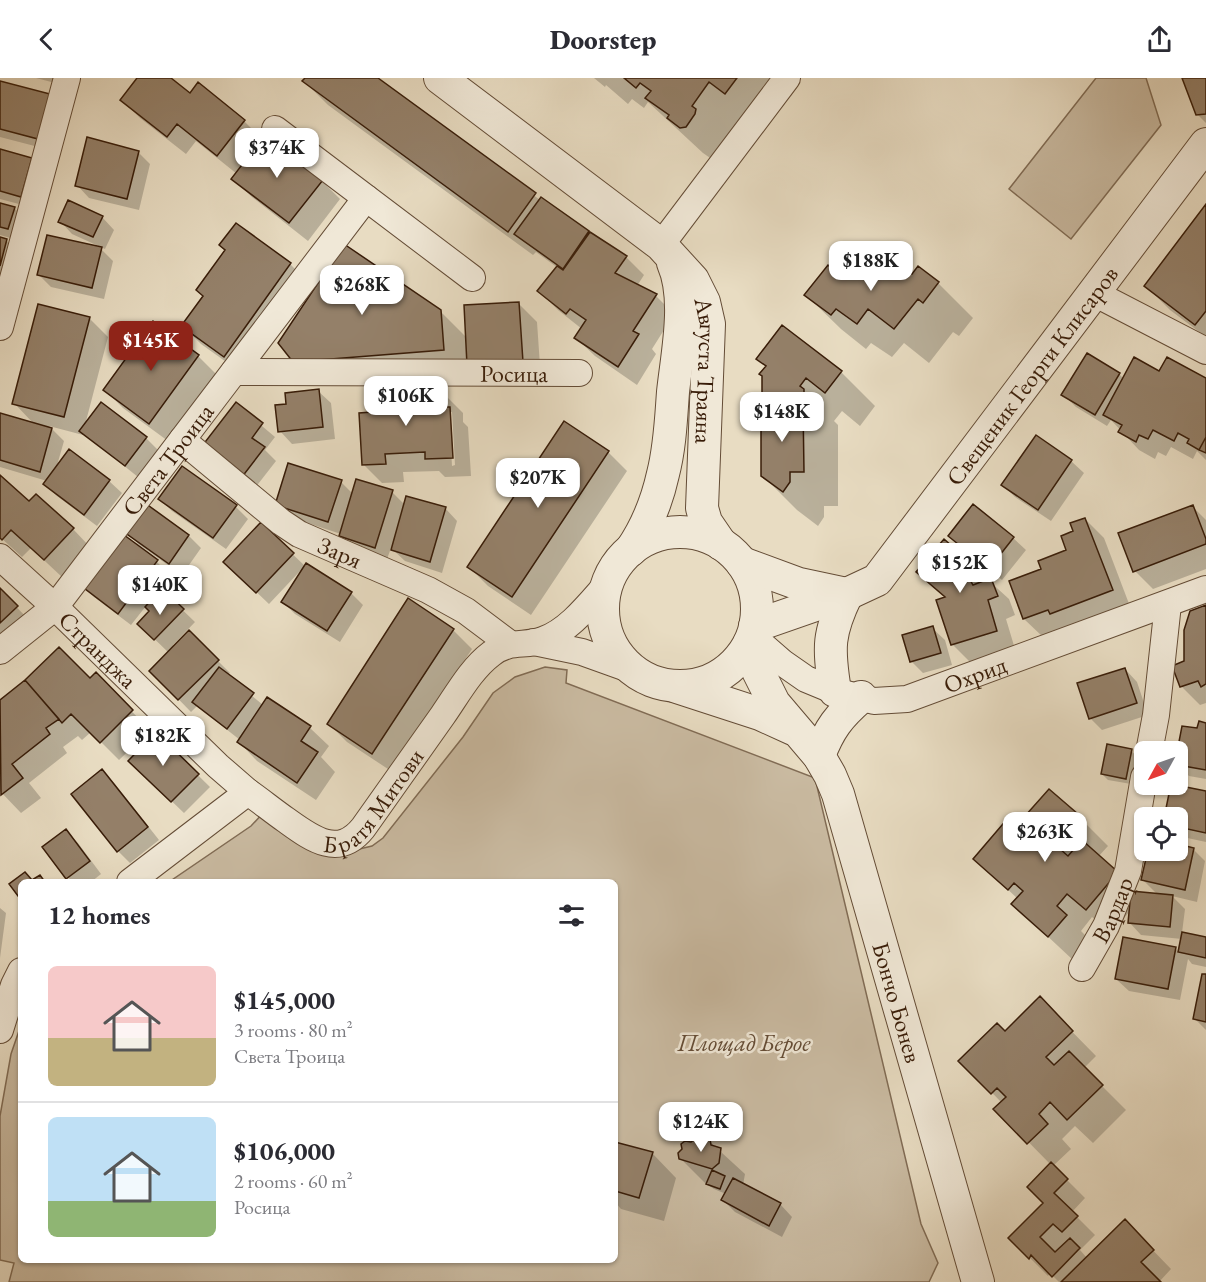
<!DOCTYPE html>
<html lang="en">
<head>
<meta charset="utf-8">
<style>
	body { margin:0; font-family:"EB Garamond",serif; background:#f2f2f3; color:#2b2b33; height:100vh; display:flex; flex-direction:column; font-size:22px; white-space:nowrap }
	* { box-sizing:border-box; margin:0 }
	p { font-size:20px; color:#7c7c81 }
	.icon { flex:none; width:33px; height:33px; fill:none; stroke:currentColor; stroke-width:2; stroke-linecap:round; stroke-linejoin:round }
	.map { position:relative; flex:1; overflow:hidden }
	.details { position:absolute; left:18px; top:801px; width:600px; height:384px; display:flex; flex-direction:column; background:#fff; border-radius:9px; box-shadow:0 2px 4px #0004 }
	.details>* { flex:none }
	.needle { width:39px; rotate:230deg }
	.controls { position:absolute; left:1134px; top:663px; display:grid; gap:12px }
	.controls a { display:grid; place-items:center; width:54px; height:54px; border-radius:9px; background:#fff; box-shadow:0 2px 4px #0004; font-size:30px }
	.price { position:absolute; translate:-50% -51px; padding:0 14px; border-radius:12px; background:#fff; color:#222; font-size:20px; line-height:39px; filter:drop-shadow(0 2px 3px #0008) }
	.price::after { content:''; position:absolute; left:50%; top:36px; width:18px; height:14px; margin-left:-9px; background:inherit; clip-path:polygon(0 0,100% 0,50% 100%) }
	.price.current { background:#8f2418; color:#fff }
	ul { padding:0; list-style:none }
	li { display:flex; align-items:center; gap:18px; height:150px; padding:0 30px }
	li+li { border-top:2px solid #e1e1e2 }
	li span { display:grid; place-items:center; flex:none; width:168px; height:120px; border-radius:9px; color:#555 }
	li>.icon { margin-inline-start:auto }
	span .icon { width:72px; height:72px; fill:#fffc; stroke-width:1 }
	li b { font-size:26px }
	h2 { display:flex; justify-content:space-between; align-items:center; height:72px; padding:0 30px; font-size:26px }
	header { display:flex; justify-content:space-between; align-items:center; height:78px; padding:0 30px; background:#fff; font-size:27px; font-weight:800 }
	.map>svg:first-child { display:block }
</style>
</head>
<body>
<header><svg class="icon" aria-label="back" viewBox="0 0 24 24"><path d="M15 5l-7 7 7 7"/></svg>Doorstep<svg class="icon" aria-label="share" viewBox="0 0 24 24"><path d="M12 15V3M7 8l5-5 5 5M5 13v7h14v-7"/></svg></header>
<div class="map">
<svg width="1206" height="1204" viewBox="0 0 1206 1204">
	<rect width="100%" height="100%" fill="#e8dcc2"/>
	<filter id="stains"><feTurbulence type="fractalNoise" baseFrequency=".00333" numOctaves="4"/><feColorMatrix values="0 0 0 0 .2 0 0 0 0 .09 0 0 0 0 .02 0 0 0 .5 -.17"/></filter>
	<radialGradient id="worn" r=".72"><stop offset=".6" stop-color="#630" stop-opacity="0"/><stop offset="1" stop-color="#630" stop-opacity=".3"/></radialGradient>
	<!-- park -->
	<path fill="#cabba2" stroke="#816c55" stroke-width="1.5" d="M1096,0H1146L1161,47L1071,161L1009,111Z
		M545,589L567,592L566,605L815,700L921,1146L938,1185L929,1204H9L14,1185L0,1182V1038L11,976L21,947V1182H615V804H169L251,748L266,732L351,773L372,768L383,760L463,659L493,615L515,599Z"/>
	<!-- shadow -->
	<path fill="#0003" fill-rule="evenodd" d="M36,0H60L59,6Z
		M139,0H168L190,17L198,6L244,43L263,62L322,103L340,121L308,163L252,119L233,101L237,96L196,63L186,76L140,40L122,22Z
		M306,0H375L540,122L626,179L644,197L637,208L656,218L674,236L652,271L656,276L637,307L595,278L576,260L582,251L558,232L539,213L558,190L536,174L533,177L328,27L304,3Z
		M594,0H796L794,3L798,8L791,18L786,15L716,84L703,75L648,24L644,30L632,21L628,26L606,7L605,9Z
		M1184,0H1206V45L1197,36Z
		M0,4L50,72L0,59Z
		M0,73L31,81L43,93L34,130L0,121Z
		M138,74L150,86L139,132L89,120L77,107Z
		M0,126L14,130L27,142L21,163L0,157Z
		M1206,128V259L1170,232L1146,208Z
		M102,139L114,152L105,171L72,156L60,143Z
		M0,161L6,162L18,175L0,208Z
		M101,171L113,183L104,221L51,209L39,197Z
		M290,186L309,205L243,296L201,266L183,248L204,219Z
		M918,190L938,205L973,240L959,258L953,254L929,285L904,265L892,279L871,265L866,271L841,251L806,217L842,200L913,198Z
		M519,226L537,244L541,302L468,295L319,307L294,283L440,233L467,260Z
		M89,240L108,259L85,347L101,326L146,360L159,373L138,399L83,355V357L49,348L64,363L56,391L69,373L109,403L122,415L97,448L57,418L45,406L47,403L0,389V341L34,346L14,325Z
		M154,245L198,278L217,297L168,363L123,330L105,312Z
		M758,280L841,294L875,328L860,348L842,333L834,343L838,347V428H824V439L818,448L797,432L762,397L764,298L767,289Z
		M1160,295L1206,302V382L1197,373L1193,381L1171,369L1166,378L1158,374L1155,381L1139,372L1111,342L1107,348L1076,329L1063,316L1119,296L1124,301Z
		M318,313L331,325L335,361L292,366L280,353L288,327Z
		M429,313L433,318L445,317L463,335V344L468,349L471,398L445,399L439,393L403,394L404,404L382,405L363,386L374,335L389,322ZM449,334H452L455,387L452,388Z
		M236,326L275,359L265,372L276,383L255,410L216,380Z
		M564,345L608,374L627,393L531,537L488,508L469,489Z
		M1071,383L1084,395L1051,443L1015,419L1003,407Z
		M341,404L353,416L392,414L405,427L445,430L457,443L442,495L405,483L391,470L387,481L353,470L340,458L341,456L289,439L277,427Z
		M160,421L236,429L248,441L226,471L172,433Z
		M29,425L73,451L91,470L63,500L31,470L22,479L0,459Z
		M145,427L189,458L201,470L182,497L138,466L126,453Z
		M1192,428L1206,442V491L1153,511L1135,493Z
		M973,429L1013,460L1026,472L1002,502L950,458Z
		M1085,441L1104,460L1131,531L1043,559L1024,541L1010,504L1043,492L1068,473L1075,454Z
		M261,446L306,489L351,515L363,527L340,564L295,536L283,524L301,492L269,526L225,484Z
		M120,456L157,484L169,496L151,520L158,526L167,517L195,544L173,567L175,568L189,554L230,595L227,597L263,627L268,621L310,650L329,668L321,679L335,694L316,722L257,683L239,664L240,662L197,628L191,634L151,593L169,575L139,546L151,533L146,528L131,547L94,519L82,507Z
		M976,491L1009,521L1015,537L1006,541L1015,571L971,585L952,566L946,520L918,494Z
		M0,512L29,542L0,569Z
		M409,523L453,552L472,571L391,693L347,664L328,645Z
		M1206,529V625L1200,627L1181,608L1185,584Z
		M932,550L945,562L952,587L923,595L911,583Z
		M1125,591L1137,604L1148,637L1102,652L1090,640Z
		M96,597L150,652L119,682L91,654L82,662L78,658L63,669L67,675L29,705L41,720L21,735L0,713V624L26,604L90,602Z
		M1206,646V701L1189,698L1178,687V680L1198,652Z
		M156,656L210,709L184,735L130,683Z
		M1131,673L1137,678L1131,706L1108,702L1102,696Z
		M102,693L114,705L159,762L130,785L118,773Z
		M1206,714V764L1178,758V740Z
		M1084,744L1108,768L1098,779L1137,815L1158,817L1143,802L1178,772V767L1193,771L1205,783L1197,824L1172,818L1185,831L1182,855L1206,861V889L1192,886L1188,881L1180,922L1129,913L1116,901L1175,870L1179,875L1182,861L1141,857L1129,844L1130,833L1111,855L1092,839L1081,853L1090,862L1073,882L1013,826L1018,821L975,781L1017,749Z
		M66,753L78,765L101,796L91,804H72L44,769Z
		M0,830L6,835L0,880Z
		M1206,898V952L1195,941Z
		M1040,921L1096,978L1084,990L1126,1032L1093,1065L1075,1048L1062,1061L1071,1071L1053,1088L1085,1120L1072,1134L1095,1157L1080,1172L1087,1180L1143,1162L1171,1191L1159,1204H1059L1050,1195L1048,1198L1010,1160L1045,1125L1051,1087L996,1031L1002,1025L961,983L1005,955Z
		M709,1063L745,1096L743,1107L780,1126L792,1139L782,1159L735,1134L723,1122L726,1116L714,1111L705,1105L680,1080Z
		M615,1065L652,1075L676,1100L664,1143L621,1131L615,1124Z"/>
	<!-- building -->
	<path fill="#948069" stroke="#381c08" stroke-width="1.5" d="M137,0H171L190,15L198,4L245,42L217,78L177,46L167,59L120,22Z
		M305,0H378L536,115L508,154L302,3Z
		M624,0H737L725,16L709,4L692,28L696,31L695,36L686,49L680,50L667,40L669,37L645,20L651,13L640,5L636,10Z
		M1182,0H1206V36L1196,37Z
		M0,3L50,16L38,61L0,51Z
		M265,57L323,102L289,145L231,101Z
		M87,59L139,73L127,121L75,108Z
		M0,71L32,80L21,119L0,113Z
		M541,119L589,153L563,191L514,156Z
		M68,122L103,138L93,159L58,144Z
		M0,125L15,129L8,151L0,149Z
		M1206,126V233L1195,247L1144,208Z
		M236,145L291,185L224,279L181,248L203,218L196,212L225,172L219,167Z
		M590,154L627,178L615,195L657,216L633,253L639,256L618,289L574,260L586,242L570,231L566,236L537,213L557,188L563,192Z
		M47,157L102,169L92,210L37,197Z
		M0,159L7,161L0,188Z
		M344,166L441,232L444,272L293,284L278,265Z
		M828,187L841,198L849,187L860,196L867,188L878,196L884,188L895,196L901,187L912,196L918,188L939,204L923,225L918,221L894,251L868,231L857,246L836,231L831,237L804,217Z
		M519,224L523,284L467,287L464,227Z
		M38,226L90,239L64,339L12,326Z
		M153,243L199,277L149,346L103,312Z
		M782,247L842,293L825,315L806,300L800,308L804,311V327L762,326V298L759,296L766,288L756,281Z
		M1087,275L1120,295L1095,337L1061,317Z
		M1134,279L1159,293L1167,279L1206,300V359L1199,372L1187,365L1189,361L1178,355L1174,363L1153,352L1148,361L1139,357L1136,364L1118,354L1122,347L1103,337Z
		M319,311L323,349L278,354L275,327L286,326L285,315Z
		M429,312V316L445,315V329H450L453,380L425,381V374L385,376L386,386L362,387L359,335L372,334L371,321L388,320L387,314Z
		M101,324L147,359L125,388L79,353Z
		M236,324L263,345L252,360L265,369L242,399L202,368Z
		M761,327H803L804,394H790V404L783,414L761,398Z
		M0,335L52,350L40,394L0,382Z
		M564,343L609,373L512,519L467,489Z
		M1036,357L1072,382L1038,432L1001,407Z
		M1206,359V375L1199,372Z
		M69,371L110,402L84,437L43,406Z
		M288,385L342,402L328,444L275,427Z
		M182,388L237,427L213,460L158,421Z
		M0,397L29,423L36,416L74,450L44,482L11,452L2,462L0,460Z
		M356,401L393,412L375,470L339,458Z
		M406,418L446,429L430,484L391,472Z
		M145,425L189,457L169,486L124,454Z
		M973,426L1014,459L989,491L948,458Z
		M1193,427L1206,461V466L1133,494L1118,455Z
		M1085,440L1113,512L1050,536L1048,532L1023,541L1009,503L1041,491L1038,483L1066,472L1061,458L1073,453L1070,445Z
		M261,444L294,475L256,515L223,484Z
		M120,454L158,482L118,536L80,507Z
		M944,461L977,490L969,500L973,507L991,500L998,518L988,522L997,553L951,567L936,522L945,519L916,494Z
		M306,485L352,514L327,553L281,524Z
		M0,510L18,528L0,545Z
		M167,515L184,531L154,562L137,546L149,533L145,529L153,520L158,524Z
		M408,520L454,551L372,676L327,646Z
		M1206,527V606L1201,609L1198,603L1180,609L1172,588L1184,583V552L1190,533Z
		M933,548L941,575L910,584L902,557Z
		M189,552L219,582L178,622L149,593Z
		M59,569L90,600L96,594L133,632L100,665L71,636L62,645L25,602Z
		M219,589L254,615L227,651L192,624Z
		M1125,590L1137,625L1089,641L1077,605Z
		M25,602L59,641L46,650L50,656L12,686L23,700L1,717L0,622Z
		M267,619L311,648L301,663L318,674L297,705L237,664Z
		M1199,643L1206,645V692L1178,687L1177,674L1182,648L1197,650Z
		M156,654L199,696L171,724L128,683Z
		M1107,666L1132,671L1126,701L1101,696Z
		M102,691L148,749L117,774L71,716Z
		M1171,706L1206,713V755L1178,749V740H1164Z
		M1049,711L1085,742L1060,771L1068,778L1082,762L1118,794L1086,832L1067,816L1057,828L1067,837L1048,859L1011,826L1023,813L1014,805L1008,812L973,781L1008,740L1017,747Z
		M66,751L90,783L66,801L42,769Z
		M1178,766L1194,770L1185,812L1141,802L1148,772H1178Z
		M25,794L32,802L40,797L45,804H21V822L9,806Z
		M1131,813L1173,817L1170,849L1128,845Z
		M1182,854L1206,859V880L1178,874Z
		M1123,859L1176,869L1168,911L1115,901Z
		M1202,896H1206V944L1193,941Z
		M1040,918L1073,953L1046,979L1054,987L1069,973L1103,1007L1067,1042L1050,1024L1039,1036L1048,1046L1027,1066L993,1031L1006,1019L997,1010L991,1016L958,983L997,945L1005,953Z
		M705,1059L710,1061L711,1067L721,1070L719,1085L712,1091L679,1081L678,1075L682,1071L681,1066L685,1063L691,1064L695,1061L701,1062Z
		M615,1064L653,1074L639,1120L615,1113Z
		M1051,1084L1068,1101L1054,1115L1078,1138L1062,1154L1053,1146L1040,1159L1055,1174L1070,1160L1080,1170L1052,1199L1031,1177L1029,1181L1008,1160L1043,1125L1027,1109Z
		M712,1092L725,1098L720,1111L706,1106Z
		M733,1100L781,1125L769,1148L721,1122Z
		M1125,1141L1154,1172L1141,1184L1161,1204H1061Z"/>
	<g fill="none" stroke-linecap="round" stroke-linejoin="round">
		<defs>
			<g id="minor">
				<path d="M275,51L472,200"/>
				<path d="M661,167L787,0"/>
				<path d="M1094,215L1206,273"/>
				<path d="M0,249L67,0"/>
				<path id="s1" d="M234,294L579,295"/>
				<path id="s2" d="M182,362L281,444L299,456L428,512L466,533L510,566"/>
				<path id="s3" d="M0,479L55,529L218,688L248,714"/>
				<path id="s4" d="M752,558L783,585L806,601L835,613L874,623L907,621L1206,511"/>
				<path d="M534,564L582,574L635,593"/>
				<path id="s5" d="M0,573L55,529L366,120"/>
				<path d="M1149,674L1156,637L1168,526"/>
				<path id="s6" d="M130,804L248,714C261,723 273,733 286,742C311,760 338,781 363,750C390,712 416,675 443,637C457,617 471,591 491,576C510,561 524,569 543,562C569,553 590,525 608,505"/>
				<path id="s7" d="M1082,890L1106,848L1128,793L1144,699"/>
				<path d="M0,952L14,907L21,893"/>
			</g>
			<g id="tertiary">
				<path id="s8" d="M440,0L661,167L693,202L704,224L709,246L702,430L706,444L721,466"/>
				<circle cx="680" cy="531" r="77"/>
				<path d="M631,472C646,450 657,423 663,396C670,369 671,341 673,314C677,276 689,221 673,185"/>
				<path d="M742,485L799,506L846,516"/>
				<path id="s9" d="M755,548L847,516L877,502L1206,66"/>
				<path id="s10" d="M749,566L758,593L774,625L819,678L830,697L838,716L978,1204"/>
				<path d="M677,609L760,636L793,651"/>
				<path d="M835,613C828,570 828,555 847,516"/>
				<path d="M819,678C829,651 839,638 861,619"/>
			</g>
		</defs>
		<!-- minor casing -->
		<use href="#minor" stroke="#644c36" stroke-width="28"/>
		<!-- tertiary casing -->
		<use href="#tertiary" stroke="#644c36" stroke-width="34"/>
		<!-- minor -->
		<use href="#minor" stroke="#f0e8d7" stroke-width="26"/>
		<!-- tertiary -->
		<use href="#tertiary" stroke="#f0e8d7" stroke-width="32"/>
	</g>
	<g text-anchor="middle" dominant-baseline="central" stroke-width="5" stroke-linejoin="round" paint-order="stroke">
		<!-- street labels -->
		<g font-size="24" fill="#381c08" stroke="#f0e8d7">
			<text stroke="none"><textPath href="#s1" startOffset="280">Росица</textPath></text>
			<text stroke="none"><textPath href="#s8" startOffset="418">Августа Траяна</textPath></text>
			<text stroke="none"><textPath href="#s9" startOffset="387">Свещеник Георги Клисаров</textPath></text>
			<text stroke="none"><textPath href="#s5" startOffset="256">Света Троица</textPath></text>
			<text stroke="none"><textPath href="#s2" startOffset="195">Заря</textPath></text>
			<text stroke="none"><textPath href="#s3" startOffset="135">Странджа</textPath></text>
			<text stroke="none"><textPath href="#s4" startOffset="246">Охрид</textPath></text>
			<text stroke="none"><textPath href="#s6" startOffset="309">Братя Митови</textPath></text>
			<text stroke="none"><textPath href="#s7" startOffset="66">Вардар</textPath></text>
			<text stroke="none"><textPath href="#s10" startOffset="393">Бончо Бонев</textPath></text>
		</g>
		<!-- park labels -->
		<g font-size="24" font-style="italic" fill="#644c36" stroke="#f0e8d7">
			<text x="744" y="964">Площад Берое</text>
		</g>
	</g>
	<rect width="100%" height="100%" filter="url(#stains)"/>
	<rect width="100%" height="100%" fill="url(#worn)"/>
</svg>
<div class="controls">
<a><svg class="needle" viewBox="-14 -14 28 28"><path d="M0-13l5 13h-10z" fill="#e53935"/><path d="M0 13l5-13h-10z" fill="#7c7c81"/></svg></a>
<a><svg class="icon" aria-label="locate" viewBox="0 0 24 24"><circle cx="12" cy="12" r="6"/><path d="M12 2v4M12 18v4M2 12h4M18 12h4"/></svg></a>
</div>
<b class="price" style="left:277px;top:101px">$374K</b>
<b class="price" style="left:871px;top:214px">$188K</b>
<b class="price" style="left:362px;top:238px">$268K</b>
<b class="price current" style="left:151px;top:294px">$145K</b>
<b class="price" style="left:406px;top:349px">$106K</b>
<b class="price" style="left:782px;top:365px">$148K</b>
<b class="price" style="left:538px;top:431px">$207K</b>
<b class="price" style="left:960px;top:516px">$152K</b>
<b class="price" style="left:160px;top:538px">$140K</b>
<b class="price" style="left:163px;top:689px">$182K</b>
<b class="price" style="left:1045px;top:785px">$263K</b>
<b class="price" style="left:701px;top:1075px">$124K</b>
<section class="details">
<h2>12 homes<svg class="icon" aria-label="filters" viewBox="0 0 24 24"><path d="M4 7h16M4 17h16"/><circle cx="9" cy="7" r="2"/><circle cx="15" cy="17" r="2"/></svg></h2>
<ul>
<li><span style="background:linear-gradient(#f6c9c9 60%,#c2b280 0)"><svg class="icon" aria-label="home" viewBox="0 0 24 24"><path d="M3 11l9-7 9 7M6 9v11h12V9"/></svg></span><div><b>$145,000</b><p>3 rooms · 80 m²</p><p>Света Троица</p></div></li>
<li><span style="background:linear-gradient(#bfe0f5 70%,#8fb573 0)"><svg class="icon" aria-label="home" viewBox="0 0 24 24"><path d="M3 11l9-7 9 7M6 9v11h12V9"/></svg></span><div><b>$106,000</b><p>2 rooms · 60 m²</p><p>Росица</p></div></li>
</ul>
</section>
</div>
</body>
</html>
